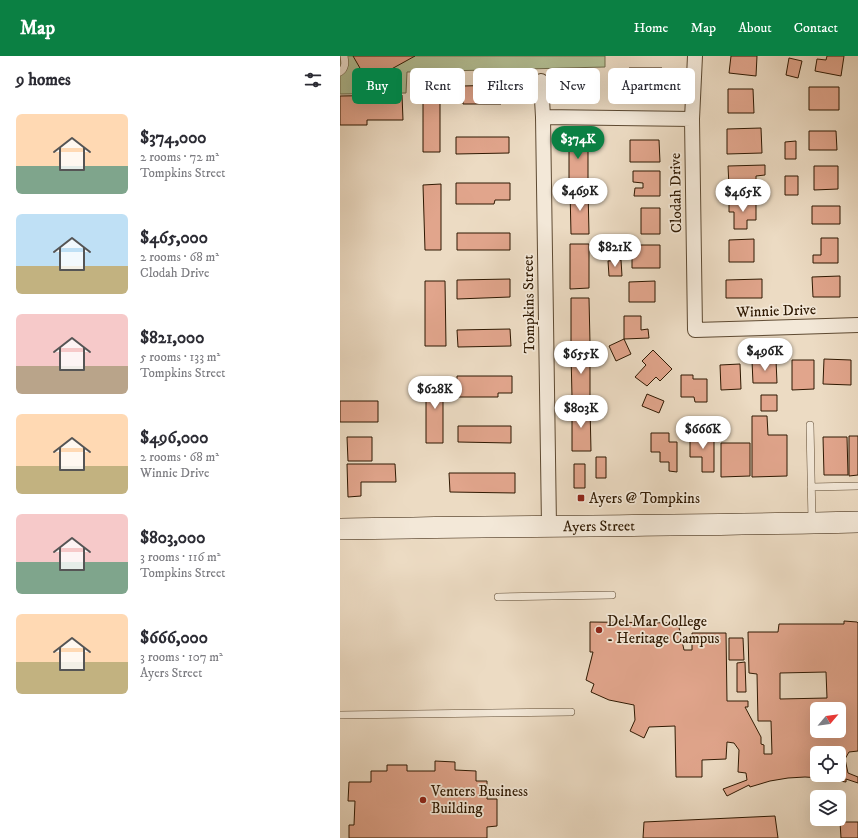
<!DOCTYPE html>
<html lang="en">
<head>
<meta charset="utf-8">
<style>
	body { margin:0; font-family:"IM FELL DW Pica",serif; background:#f2f2f3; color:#2b2b33; height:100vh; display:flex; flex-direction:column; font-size:15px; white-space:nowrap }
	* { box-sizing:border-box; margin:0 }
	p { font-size:13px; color:#7c7c81 }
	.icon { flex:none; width:22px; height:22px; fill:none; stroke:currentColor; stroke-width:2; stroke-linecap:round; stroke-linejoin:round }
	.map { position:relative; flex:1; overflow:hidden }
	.side { display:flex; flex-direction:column; background:#fff; width:340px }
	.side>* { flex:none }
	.banner { position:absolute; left:12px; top:12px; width:380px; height:36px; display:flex; gap:8px }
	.needle { width:26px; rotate:61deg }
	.fabs { position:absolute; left:470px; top:646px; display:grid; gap:8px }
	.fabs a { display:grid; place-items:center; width:36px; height:36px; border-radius:6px; background:#fff; box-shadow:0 4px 16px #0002; font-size:20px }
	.price { position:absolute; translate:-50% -34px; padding:0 9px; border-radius:14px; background:#fff; color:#222; font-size:13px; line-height:26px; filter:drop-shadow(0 1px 2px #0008) }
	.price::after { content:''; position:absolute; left:50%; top:24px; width:12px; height:9px; margin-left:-6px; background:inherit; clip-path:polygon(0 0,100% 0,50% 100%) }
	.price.current { background:#0b8043; color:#fff }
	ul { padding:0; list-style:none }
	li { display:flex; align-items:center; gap:12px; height:100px; padding:0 16px }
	li span { display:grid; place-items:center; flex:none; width:112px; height:80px; border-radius:6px; color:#555 }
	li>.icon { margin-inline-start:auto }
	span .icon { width:48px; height:48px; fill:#fffc; stroke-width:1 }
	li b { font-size:17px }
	h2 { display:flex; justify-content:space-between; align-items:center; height:48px; padding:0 16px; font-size:17px }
	.tag { padding:0 14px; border-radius:6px; background:#fff; box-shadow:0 4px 16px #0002; font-size:14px; line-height:36px }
	.tag.current { background:#0b8043; color:#fff }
	header { display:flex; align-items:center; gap:24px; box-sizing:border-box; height:56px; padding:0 20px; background:#0b8043; color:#fff }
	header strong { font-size:19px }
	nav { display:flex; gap:22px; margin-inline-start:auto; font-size:14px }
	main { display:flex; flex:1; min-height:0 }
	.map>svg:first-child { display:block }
</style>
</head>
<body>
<header>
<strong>Map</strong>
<nav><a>Home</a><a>Map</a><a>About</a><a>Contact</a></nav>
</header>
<main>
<section class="side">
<h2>9 homes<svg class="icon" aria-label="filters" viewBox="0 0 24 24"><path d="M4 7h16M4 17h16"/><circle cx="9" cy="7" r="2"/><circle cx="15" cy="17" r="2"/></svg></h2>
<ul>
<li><span style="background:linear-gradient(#ffd9b3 65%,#7fa58c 0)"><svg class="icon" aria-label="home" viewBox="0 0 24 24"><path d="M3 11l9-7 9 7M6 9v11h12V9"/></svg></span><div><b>$374,000</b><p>2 rooms · 72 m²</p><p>Tompkins Street</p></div></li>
<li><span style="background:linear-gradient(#bfe0f5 65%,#c2b280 0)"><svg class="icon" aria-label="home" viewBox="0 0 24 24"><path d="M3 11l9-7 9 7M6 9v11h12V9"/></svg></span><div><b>$465,000</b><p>2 rooms · 68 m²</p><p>Clodah Drive</p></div></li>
<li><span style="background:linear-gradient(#f6c9c9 65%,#b9a48a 0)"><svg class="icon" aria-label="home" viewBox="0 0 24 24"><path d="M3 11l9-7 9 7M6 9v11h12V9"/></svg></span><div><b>$821,000</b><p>5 rooms · 133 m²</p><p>Tompkins Street</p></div></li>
<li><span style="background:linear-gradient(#ffd9b3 65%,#c2b280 0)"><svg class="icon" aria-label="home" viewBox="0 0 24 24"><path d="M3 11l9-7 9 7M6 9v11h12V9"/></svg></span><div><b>$496,000</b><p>2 rooms · 68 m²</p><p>Winnie Drive</p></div></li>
<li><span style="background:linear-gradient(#f6c9c9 60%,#7fa58c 0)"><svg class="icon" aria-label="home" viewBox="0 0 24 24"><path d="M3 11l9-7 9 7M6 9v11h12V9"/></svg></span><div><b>$803,000</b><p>3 rooms · 116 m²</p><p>Tompkins Street</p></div></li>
<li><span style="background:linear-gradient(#ffd9b3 60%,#c2b280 0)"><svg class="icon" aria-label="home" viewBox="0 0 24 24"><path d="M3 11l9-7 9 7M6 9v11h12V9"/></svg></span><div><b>$666,000</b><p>3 rooms · 107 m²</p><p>Ayers Street</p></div></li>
</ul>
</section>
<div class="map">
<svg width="518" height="782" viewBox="0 0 518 782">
	<rect width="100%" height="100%" fill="#ecdbc3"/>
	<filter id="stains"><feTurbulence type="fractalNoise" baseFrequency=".005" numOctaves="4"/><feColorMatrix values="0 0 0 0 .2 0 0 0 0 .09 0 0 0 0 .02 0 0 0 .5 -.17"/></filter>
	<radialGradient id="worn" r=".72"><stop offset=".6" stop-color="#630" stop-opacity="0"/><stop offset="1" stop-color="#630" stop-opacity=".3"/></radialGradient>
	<!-- green -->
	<path fill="#b4c196" stroke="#726d4c" d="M0,0H265V11L67,16L66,37L0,38Z"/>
	<!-- building -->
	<path fill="#e1a58c" stroke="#2f1902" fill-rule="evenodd" d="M13,0H75L28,26Z
		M391,0H417L416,20L389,17Z
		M487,0H504L501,20L475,15L477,3L486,4Z
		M449,2L462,5L458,22L446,19Z
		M289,12H322V40H300V31H289Z
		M161,29V48H123V30Z
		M100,31V96H83V32Z
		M469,31H499V54H469Z
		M388,33H413L414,57H388Z
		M62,39L63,64H27V69H0V40Z
		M421,72L422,97L387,98V73Z
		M469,75H496L497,94H469Z
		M116,81H169V97L116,98Z
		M290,84H319L320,106H290Z
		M229,85H248V124H229Z
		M456,85V103H445V86Z
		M425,109V119L416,120V130H389L388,110Z
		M474,110H498V133L474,134Z
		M293,115H320V140H294L295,132H303V127L293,126Z
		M445,120H458V139H445Z
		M116,127H170V144H155L154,148H116Z
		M101,128V194H85L83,129Z
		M248,133L249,178H231L230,134Z
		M389,145H416V164H407V173H394V156H389Z
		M472,150H500V168H472Z
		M301,152H320V178H301Z
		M117,177H170V194H117Z
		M481,182H498V207H473V199H481Z
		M414,183V206H389V184Z
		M230,188H249V232L230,233Z
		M292,189H320V212H292Z
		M281,204L282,220H269L268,205Z
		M500,220V241H473L472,221Z
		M170,223V241L117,243V224Z
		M422,223V242H386V224Z
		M85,225H105L106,290H85Z
		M315,225V246H289V226Z
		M231,242H249L250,287H231Z
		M284,260H301V274L308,273L309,282L284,283Z
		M170,273L171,290L118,291L117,274Z
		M284,283L291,298L276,305L269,290Z
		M313,294L332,313L320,325L316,321L307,330L295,321L306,309L302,305Z
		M250,296V341H232L231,297Z
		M484,303L511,304V329L483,328Z
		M436,304L437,327H413L412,305Z
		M452,304H474V333L452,334Z
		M400,308L401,333L381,334L380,309Z
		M341,319H353V323H367V346H355L354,341H341Z
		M117,320H172V337H158V341H117Z
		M103,321V387H86V322Z
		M307,338L324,345L319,357L302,350Z
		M421,339H437V355H421Z
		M0,345H38V366H0Z
		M232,351H250L251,395H232Z
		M412,360H427L428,379H447V420L412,421Z
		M118,370H171V387L118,386Z
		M311,377H329V386H337V416L329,415V406H320V396H311Z
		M350,378H374V416H362V401H350Z
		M509,380H518V419L509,420Z
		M7,381H32V405H8Z
		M483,381H507L508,419H484Z
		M381,387H410V420L381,421Z
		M256,401H266V422H256Z
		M7,408H55L56,426H21V440L8,441Z
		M234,408H245V432H234Z
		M109,417H175V437L110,436Z
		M504,565L517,566L518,567V695L509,696L505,703L508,717L518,721V727L506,723V726L481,722L465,721L448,722L430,725L410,731L409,729L387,740L383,733L407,724L406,717L398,716L399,694L394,687L387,686L386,703L362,704V721H336L335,670L309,671L304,682L290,675L295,664L294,649L269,644L251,636L254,628L246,624L253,596H250V566L338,567L344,594H352V577H386L387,645H408V651H405L421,681V688L424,689V698H432L431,665H418L417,618L409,617L408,576H438L439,568H504ZM486,616L487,642L440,643V617ZM477,653H499V675H477ZM477,697H499V719H477Z
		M389,582H403L404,604H389Z
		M405,606L406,636H397V607Z
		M95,705L115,706V714L136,715V725H147V743H157V770L147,771V782H9V769H14L15,745H8L9,726H31V715H47V709H67V715H95Z
		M435,760L438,782H303L304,766Z
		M500,766H518V782H501Z"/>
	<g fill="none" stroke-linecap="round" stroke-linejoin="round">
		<defs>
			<path id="lane" d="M0,16C6,12 5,6 4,0
				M470,369L472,465
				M471,431L518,430
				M158,541L272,539
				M0,659L231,656"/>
			<path id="street" d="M355,0L352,63L355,274L518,269
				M201,25L203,61L209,470
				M203,61L352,63"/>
			<g id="secondary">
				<path id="s1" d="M0,473C173,470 345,470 518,466"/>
			</g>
		</defs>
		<!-- lane casing -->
		<use href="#lane" stroke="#5e4a32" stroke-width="8"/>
		<!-- street casing -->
		<use href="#street" stroke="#5e4a32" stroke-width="16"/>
		<!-- secondary casing -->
		<use href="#secondary" stroke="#2f1902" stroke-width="22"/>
		<!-- lane -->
		<use href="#lane" stroke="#f3e8d8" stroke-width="7"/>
		<!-- street -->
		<use href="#street" stroke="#f3e8d8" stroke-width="14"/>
		<!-- secondary -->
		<use href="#secondary" stroke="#f3e8d8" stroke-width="21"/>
	</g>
	<!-- markers -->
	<g fill="#8f2418" stroke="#f3e8d8" stroke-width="1.5">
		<rect x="237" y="438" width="8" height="8" rx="2"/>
		<circle cx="259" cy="574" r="4"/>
		<circle cx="83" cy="744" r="4"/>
	</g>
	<g text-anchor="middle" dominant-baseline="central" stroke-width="3.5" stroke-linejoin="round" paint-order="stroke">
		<!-- street labels -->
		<g font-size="15" fill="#2f1902" stroke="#f3e8d8">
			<text transform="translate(336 137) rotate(-91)">Clodah Drive</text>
			<text transform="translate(189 248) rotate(-91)">Tompkins Street</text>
			<text transform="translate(436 255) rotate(-2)">Winnie Drive</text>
			<text stroke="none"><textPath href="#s1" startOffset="259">Ayers Street</textPath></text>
		</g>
		<!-- poi labels -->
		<g font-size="15" fill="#2f1902" stroke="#f3e8d8" text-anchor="start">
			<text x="249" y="442">Ayers @ Tompkins</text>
			<text x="267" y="565">Del Mar College<tspan x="267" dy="17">- Heritage Campus</tspan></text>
			<text x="91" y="735">Venters Business<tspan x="91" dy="17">Building</tspan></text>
		</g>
	</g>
	<rect width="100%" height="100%" filter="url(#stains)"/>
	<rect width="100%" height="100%" fill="url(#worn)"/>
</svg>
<div class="fabs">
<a><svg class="needle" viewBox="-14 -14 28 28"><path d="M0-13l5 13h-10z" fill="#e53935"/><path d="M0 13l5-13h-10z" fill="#7c7c81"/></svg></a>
<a><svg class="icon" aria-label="locate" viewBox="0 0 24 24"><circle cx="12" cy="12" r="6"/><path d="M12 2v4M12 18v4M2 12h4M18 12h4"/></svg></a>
<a><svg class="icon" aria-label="layers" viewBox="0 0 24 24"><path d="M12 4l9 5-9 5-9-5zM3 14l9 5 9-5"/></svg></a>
</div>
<b class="price current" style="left:238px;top:104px">$374K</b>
<b class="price" style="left:240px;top:156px">$469K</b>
<b class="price" style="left:403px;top:157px">$465K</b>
<b class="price" style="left:275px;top:212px">$821K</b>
<b class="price" style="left:425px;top:316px">$496K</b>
<b class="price" style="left:241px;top:319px">$655K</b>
<b class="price" style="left:95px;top:354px">$628K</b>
<b class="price" style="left:241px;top:373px">$803K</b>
<b class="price" style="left:363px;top:394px">$666K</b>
<div class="banner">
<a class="tag current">Buy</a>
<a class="tag">Rent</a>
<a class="tag">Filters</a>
<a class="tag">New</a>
<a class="tag">Apartment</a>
</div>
</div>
</main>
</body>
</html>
